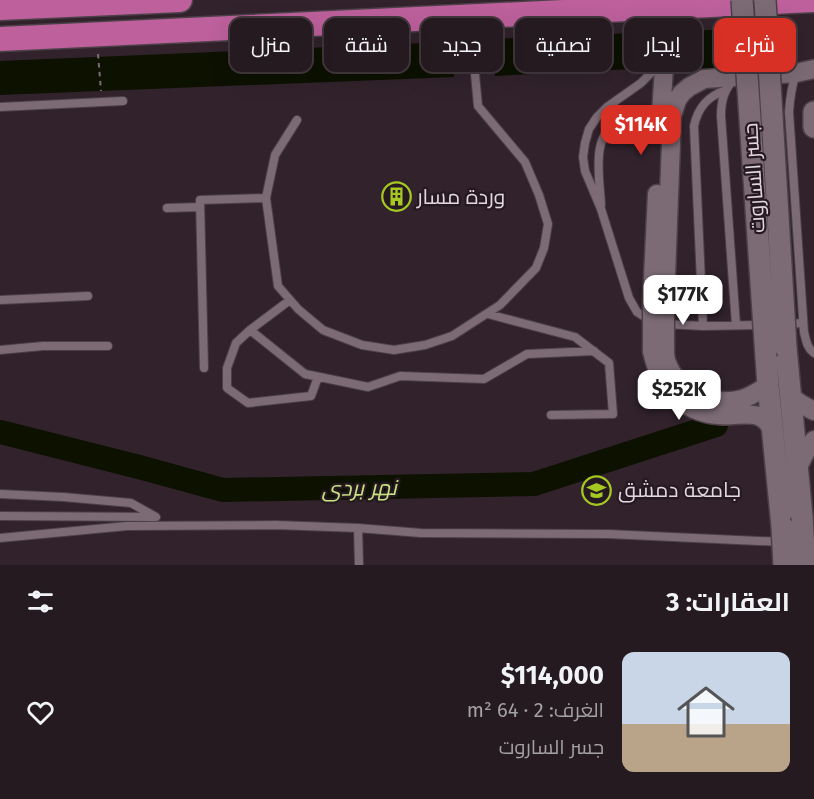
<!DOCTYPE html>
<html lang="ar">
<head>
<meta charset="utf-8">
<style>
	body { margin:0; font-family:"Fira Sans",Cairo,sans-serif; background:#2d2329; color:#f1f3f6; direction:rtl; height:100vh; display:flex; flex-direction:column; font-size:22px; white-space:nowrap }
	* { box-sizing:border-box; margin:0 }
	p { font-size:20px; color:#a3a1a5 }
	.icon { flex:none; width:33px; height:33px; fill:none; stroke:currentColor; stroke-width:2; stroke-linecap:round; stroke-linejoin:round }
	.map { position:relative; height:565px; overflow:hidden; direction:ltr }
	.details { display:flex; flex-direction:column; background:#251a20; flex:1 }
	.details>* { flex:none }
	.guide { position:absolute; left:18px; top:18px; width:778px; height:54px; direction:rtl; display:flex; gap:12px }
	.price { position:absolute; translate:-50% -51px; padding:0 14px; border-radius:12px; background:#fff; color:#222; font-size:20px; line-height:39px; filter:drop-shadow(0 2px 3px #0008) }
	.price::after { content:''; position:absolute; left:50%; top:36px; width:18px; height:14px; margin-left:-9px; background:inherit; clip-path:polygon(0 0,100% 0,50% 100%) }
	.price.selected { background:#d93025; color:#fff }
	ul { padding:0; list-style:none }
	li { display:flex; align-items:center; gap:18px; height:150px; padding:0 24px }
	li span { display:grid; place-items:center; flex:none; width:168px; height:120px; border-radius:12px; color:#555 }
	li>.icon { margin-inline-start:auto }
	span .icon { width:72px; height:72px; fill:#fffc; stroke-width:1 }
	li b { font-size:26px }
	h2 { display:flex; justify-content:space-between; align-items:center; height:72px; padding:0 24px; font-size:26px }
	.tag { padding:0 21px; border-radius:12px; background:#251a20; box-shadow:0 6px 24px #0002,0 0 0 2px #42383e; font-size:21px; line-height:54px }
	.tag.selected { background:#d93025; color:#fff }
	.map>svg:first-child { display:block }
</style>
</head>
<body>
<div class="map">
<svg width="814" height="565" viewBox="0 0 814 565">
	<rect width="100%" height="100%" fill="#31222b"/>
	<!-- water -->
	<path fill="#0c1100" d="M792,26L797,63L693,69L690,31Z
		M631,33V69L495,76L492,39Z
		M451,42L454,77L0,95V61Z"/>
	<g fill="none" stroke-linecap="round" stroke-linejoin="round">
		<!-- river -->
		<path stroke="#0c1100" stroke-width="24" d="M422,63L525,54
			M0,432L139,467L223,490L534,484L716,425"/>
		<defs>
			<path id="service" d="M796,74C791,87 790,98 789,112L804,332C806,340 807,348 814,353
				M734,79C724,90 721,101 721,116L736,325
				M0,107L123,101
				M297,120L275,155L266,198L278,286L298,309L323,330L362,345L394,350L425,345L452,336L500,305L536,268L544,248L548,224L539,195L525,162L478,106L470,21
				M601,205C600,180 589,130 622,122C638,118 647,126 659,135
				M167,208L200,207
				M0,300L88,296
				M290,300L250,330L305,374L368,387L400,376L484,379L527,354L594,351
				M488,314L575,337L609,363L613,414L551,415
				M651,321L637,312L629,298L601,209L585,171L583,157L585,143L589,129L597,117L607,107L641,83L661,63
				M665,324L703,326L761,325
				M785,324L803,323
				M703,326L694,126C698,107 708,96 726,90
				M250,330L236,343L227,368V388L248,403L311,396L318,377
				M0,350L43,346H108
				M204,368L200,200L266,198
				M0,494L63,497L131,503L156,517L0,516
				M358,528L359,565
				M0,538L127,526L276,525L358,528L421,533L608,534L783,542"/>
			<path id="tertiary" d="M630,10C669,18 665,52 663,83C662,99 661,114 660,130
				M652,299L657,194
				M665,302L672,116L677,100L682,93L689,87L704,79L796,73L814,69
				M665,349C665,353 665,359 667,363C678,392 713,407 742,399C752,396 759,391 768,385
				M652,351C659,385 681,412 718,415C741,418 760,405 773,431
				M790,396L801,404L814,411
				M797,469L805,453L814,440"/>
			<path id="secondary" d="M814,112V127
				M786,348L802,517
				M766,357L768,385L782,526"/>
			<path id="trunk" d="M0,8L180,0
				M0,39L814,0"/>
		</defs>
		<!-- service casing -->
		<use href="#service" stroke="#4c4048" stroke-width="10"/>
		<!-- tertiary casing -->
		<use href="#tertiary" stroke="#4c4048" stroke-width="21"/>
		<!-- secondary casing -->
		<use href="#secondary" stroke="#4c4048" stroke-width="24"/>
		<!-- trunk casing -->
		<use href="#trunk" stroke="#4c4048" stroke-width="27"/>
		<!-- path -->
		<path stroke="#7a6d75" stroke-width="2" stroke-dasharray="4.5 4.5" stroke-linecap="butt" d="M98,54L101,91"/>
		<!-- service -->
		<use href="#service" stroke="#7c6b75" stroke-width="8"/>
		<!-- tertiary -->
		<use href="#tertiary" stroke="#7c6b75" stroke-width="18"/>
		<!-- secondary -->
		<use href="#secondary" stroke="#7c6b75" stroke-width="21"/>
		<!-- trunk -->
		<use href="#trunk" stroke="#bd609c" stroke-width="24"/>
		<defs>
			<path id="tertiary-bridge" d="M652,299V351
				M665,349V302"/>
			<path id="secondary-bridge" d="M742,0L766,357
				M765,0L786,348
				M802,517L805,564
				M782,526L784,565"/>
		</defs>
		<!-- tertiary-bridge casing -->
		<use href="#tertiary-bridge" stroke="#4c4048" stroke-width="21" stroke-linecap="butt"/>
		<!-- secondary-bridge casing -->
		<use href="#secondary-bridge" stroke="#4c4048" stroke-width="24" stroke-linecap="butt"/>
		<!-- tertiary-bridge -->
		<use href="#tertiary-bridge" stroke="#7c6b75" stroke-width="18"/>
		<!-- secondary-bridge -->
		<use href="#secondary-bridge" stroke="#7c6b75" stroke-width="21"/>
	</g>
	<!-- icons -->
	<defs>
		<symbol id="building-ring" viewBox="-11 -11 22 22"><circle r="9.5" fill="#271921" stroke="#a5c822" stroke-width="1.5"/><path d="M-4-6H4V6H1V3H-1V6H-4ZM-2.5-4.3h1.7v1.8h-1.7ZM.8-4.3h1.7v1.8H.8ZM-2.5-1h1.7V.8h-1.7ZM.8-1h1.7V.8H.8Z" fill="#a5c822"/></symbol>
		<symbol id="university-ring" viewBox="-11 -11 22 22"><circle r="9.5" fill="#271921" stroke="#a5c822" stroke-width="1.5"/><path d="M0-5L7-2L0 1L-7-2ZM-4 1L0 2.5L4 1V4Q0 6-4 4Z" fill="#a5c822"/></symbol>
	</defs>
	<g fill-rule="evenodd">
		<use href="#building-ring" x="380" y="180" width="33" height="33"/>
		<use href="#university-ring" x="580" y="474" width="33" height="33"/>
	</g>
	<g text-anchor="middle" dominant-baseline="central" stroke-width="4.5" stroke-linejoin="round" paint-order="stroke">
		<!-- street labels -->
		<g font-size="21" fill="#e1d7dd" stroke="#271921">
			<text transform="translate(754 178) rotate(-94)">جسر الساروت</text>
		</g>
		<!-- poi labels -->
		<g font-size="21" fill="#e1d7dd" stroke="#271921" text-anchor="start">
			<text x="417" y="197">وردة مسار</text>
			<text x="618" y="490">جامعة دمشق</text>
		</g>
		<!-- water labels -->
		<g font-size="22" font-style="italic" fill="#c8e381" stroke="#271921">
			<text transform="translate(359 488) rotate(-1)">نهر بردى</text>
		</g>
	</g>
</svg>
<b class="price selected" style="left:641px;top:156px">$114K</b>
<b class="price" style="left:683px;top:326px">$177K</b>
<b class="price" style="left:679px;top:421px">$252K</b>
<div class="guide">
<a class="tag selected">شراء</a>
<a class="tag">إيجار</a>
<a class="tag">تصفية</a>
<a class="tag">جديد</a>
<a class="tag">شقة</a>
<a class="tag">منزل</a>
</div>
</div>
<section class="details">
<h2>العقارات: 3<svg class="icon" aria-label="filters" viewBox="0 0 24 24"><path d="M4 7h16M4 17h16"/><circle cx="9" cy="7" r="2"/><circle cx="15" cy="17" r="2"/></svg></h2>
<ul>
<li><span style="background:linear-gradient(#c9d6e8 60%,#b9a48a 0)"><svg class="icon" aria-label="home" viewBox="0 0 24 24"><path d="M3 11l9-7 9 7M6 9v11h12V9"/></svg></span><div><b>$114,000</b><p>الغرف: 2 · 64 m²</p><p>جسر الساروت</p></div><svg class="icon" aria-label="heart" viewBox="0 0 24 24"><path d="M12 20l-8-8c-3-5 5-10 8-4 3-6 11-1 8 4z"/></svg></li>
</ul>
</section>
</body>
</html>
